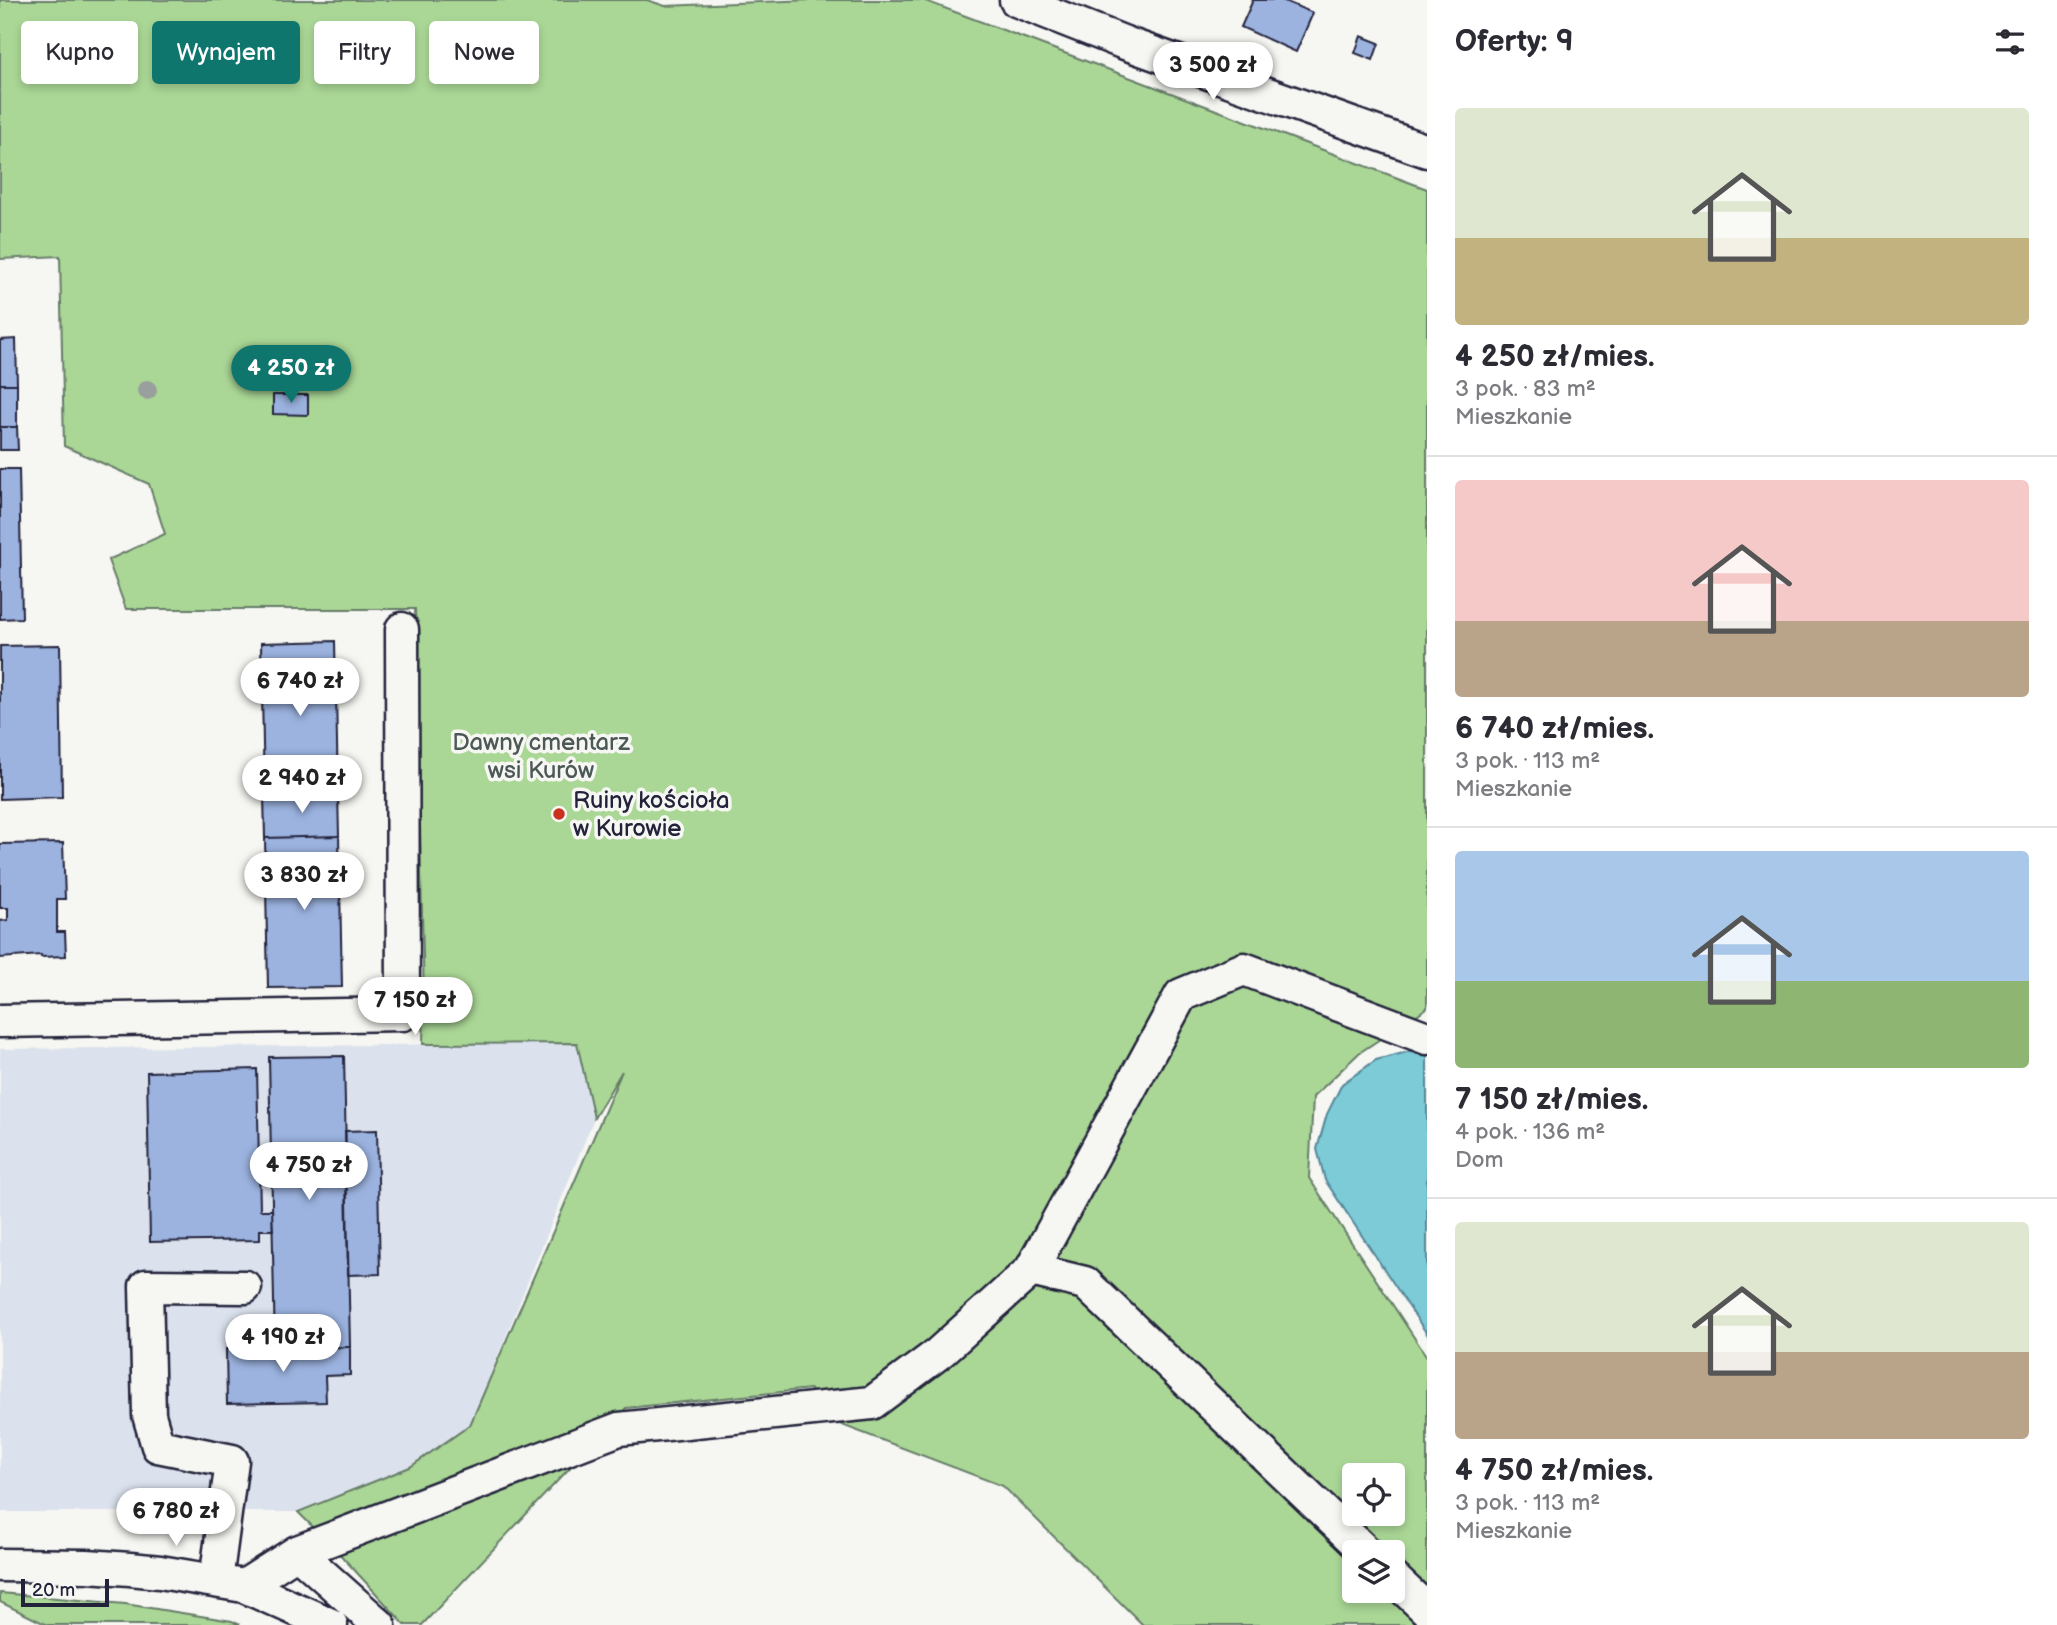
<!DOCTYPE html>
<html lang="pl">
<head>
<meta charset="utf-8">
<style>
	body { margin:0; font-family:"Balsamiq Sans",sans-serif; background:#f7f7f7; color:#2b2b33; height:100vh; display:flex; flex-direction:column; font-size:26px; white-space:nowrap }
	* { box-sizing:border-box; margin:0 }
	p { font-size:23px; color:#7c7c81 }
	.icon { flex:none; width:38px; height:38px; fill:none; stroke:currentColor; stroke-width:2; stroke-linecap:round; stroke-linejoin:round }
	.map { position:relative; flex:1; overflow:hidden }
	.details { display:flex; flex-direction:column; background:#fff; width:630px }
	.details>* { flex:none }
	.hud { position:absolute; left:21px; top:21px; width:665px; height:63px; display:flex; gap:14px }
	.controls { position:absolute; left:1342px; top:1463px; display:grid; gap:14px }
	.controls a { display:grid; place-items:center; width:63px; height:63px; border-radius:7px; background:#fff; box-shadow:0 4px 10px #0003; font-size:35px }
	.scale { position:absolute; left:21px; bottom:18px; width:88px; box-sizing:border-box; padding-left:7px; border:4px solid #22223b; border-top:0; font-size:19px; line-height:24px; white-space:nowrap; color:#22223b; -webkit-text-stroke:5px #f6f6f2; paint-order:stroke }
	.price { position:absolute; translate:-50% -60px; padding:0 16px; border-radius:24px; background:#fff; color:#222; font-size:23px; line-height:46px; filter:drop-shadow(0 2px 4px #0008) }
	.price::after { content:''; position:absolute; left:50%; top:42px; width:21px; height:16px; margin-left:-10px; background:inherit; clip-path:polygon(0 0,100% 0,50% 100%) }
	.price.on { background:#0f766e; color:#fff }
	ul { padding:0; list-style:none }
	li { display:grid; align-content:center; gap:14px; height:371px; padding:0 28px }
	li+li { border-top:2px solid #e1e1e2 }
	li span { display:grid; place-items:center; height:217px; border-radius:7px; color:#555 }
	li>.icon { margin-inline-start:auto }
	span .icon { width:126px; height:126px; fill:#fffc; stroke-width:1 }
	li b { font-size:30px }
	h2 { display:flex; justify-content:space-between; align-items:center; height:84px; padding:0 28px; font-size:30px }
	.pill { padding:0 24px; border-radius:7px; background:#fff; box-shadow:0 4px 10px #0003; font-size:24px; line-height:63px }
	.pill.on { background:#0f766e; color:#fff }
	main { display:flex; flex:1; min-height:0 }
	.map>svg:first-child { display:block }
</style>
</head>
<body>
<main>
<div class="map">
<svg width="1427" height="1625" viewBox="0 0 1427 1625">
	<rect width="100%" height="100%" fill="#f6f6f2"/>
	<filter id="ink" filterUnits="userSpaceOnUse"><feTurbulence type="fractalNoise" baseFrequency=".0143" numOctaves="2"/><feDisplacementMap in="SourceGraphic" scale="14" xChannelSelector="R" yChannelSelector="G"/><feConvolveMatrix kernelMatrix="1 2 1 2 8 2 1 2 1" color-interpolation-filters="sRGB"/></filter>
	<g filter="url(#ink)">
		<!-- built -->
		<path fill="#dbe2ed" d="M577,1043L594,1118L470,1425L410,1467L298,1512H0V1049Z"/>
		<!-- green -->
		<path fill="#aad796" stroke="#667c68" stroke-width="2" fill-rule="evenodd" d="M0,0H647L665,6L811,0H923L1427,189V1008L1359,1053L1313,1097L1309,1178L1427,1357V1625H1143L1003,1486L834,1422L810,1389L626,1408L422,1625H405L336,1550L298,1512L410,1467L470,1425L622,1071L594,1118L577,1043L423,1044L424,1000L415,609H126L108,560L165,534L149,484L64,446L60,256L0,259ZM1354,1475H1393V1514H1354ZM1354,1552H1393V1591H1354Z
			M0,1593L125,1604L232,1621L240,1625H47L0,1602Z"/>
		<!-- water -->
		<path fill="#7bcbd7" stroke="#578799" stroke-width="2" d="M1415,1050L1427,1052V1334L1325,1180L1317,1149L1327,1114L1342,1084L1376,1060Z"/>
		<!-- building -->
		<path fill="#9cb3e0" stroke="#22223b" stroke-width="2" d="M1253,0H1282L1313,13L1296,52L1241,27Z
			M1361,36L1379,43L1373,60L1355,53Z
			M16,339L17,384H0V340Z
			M0,384H17V427H0Z
			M273,395H308V415L273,414Z
			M0,427H17L18,450H0Z
			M0,469H19L22,618L0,619Z
			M335,641L338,792L264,794L261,643Z
			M60,645L62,797L0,799V646Z
			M338,792L339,836L265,838L264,794Z
			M339,836L342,987L268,988L265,838Z
			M63,843L65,899H57V932H65L66,956L41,957V955L0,958V921L8,920V908H0V844Z
			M344,1056L350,1347L275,1349L269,1057Z
			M257,1069L260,1210H272L273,1230H260V1240L150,1242L147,1072Z
			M377,1130L380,1274L348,1275L345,1131Z
			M350,1347V1375L325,1376L326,1402L227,1404L226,1349Z"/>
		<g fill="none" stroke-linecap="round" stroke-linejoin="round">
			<defs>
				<path id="minor" d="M1016,0L1125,43L1427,151
					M0,1021L403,1014L402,629
					M1031,1270L1181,995L1244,969L1427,1038
					M297,1552L619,1429L872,1403L939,1353L1031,1270L1085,1283L1366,1552
					M0,1565L87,1566L130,1569L160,1572L244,1586L331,1625
					M1393,1578L1427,1610
					M216,1581L232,1461L158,1446L149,1415L146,1286L245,1287
					M244,1586L297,1552L379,1625"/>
			</defs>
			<!-- minor casing -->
			<use href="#minor" stroke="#22223b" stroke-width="37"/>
			<!-- minor -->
			<use href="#minor" stroke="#f6f6f2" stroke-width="32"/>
		</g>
		<!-- trees -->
		<circle fill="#989f9c" cx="147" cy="390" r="10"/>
	</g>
	<!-- markers -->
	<circle fill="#c8321e" stroke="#f6f6f2" stroke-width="2.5" cx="559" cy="814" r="7"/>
	<g text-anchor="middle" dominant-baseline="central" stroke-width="7" stroke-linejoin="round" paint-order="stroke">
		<!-- park labels -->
		<g font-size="24" fill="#4b5856" stroke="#f6f6f2">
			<text x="541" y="742">Dawny cmentarz<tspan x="541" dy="28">wsi Kurów</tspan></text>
		</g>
		<!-- poi labels -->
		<g font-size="24" fill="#22223b" stroke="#f6f6f2" text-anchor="start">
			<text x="573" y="800">Ruiny kościoła<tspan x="573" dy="28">w Kurowie</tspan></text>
		</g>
	</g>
</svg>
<div class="controls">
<a><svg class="icon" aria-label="locate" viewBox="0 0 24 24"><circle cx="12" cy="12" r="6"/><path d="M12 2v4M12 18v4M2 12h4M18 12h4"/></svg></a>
<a><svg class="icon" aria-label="layers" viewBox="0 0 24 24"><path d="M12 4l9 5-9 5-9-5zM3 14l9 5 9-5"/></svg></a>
</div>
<div class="scale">20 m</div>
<b class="price" style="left:1213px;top:102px">3 500 zł</b>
<b class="price on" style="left:291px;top:405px">4 250 zł</b>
<b class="price" style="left:300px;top:718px">6 740 zł</b>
<b class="price" style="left:302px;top:815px">2 940 zł</b>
<b class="price" style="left:304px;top:912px">3 830 zł</b>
<b class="price" style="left:415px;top:1037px">7 150 zł</b>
<b class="price" style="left:309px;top:1202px">4 750 zł</b>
<b class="price" style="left:283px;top:1374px">4 190 zł</b>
<b class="price" style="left:176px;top:1548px">6 780 zł</b>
<div class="hud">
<a class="pill">Kupno</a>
<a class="pill on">Wynajem</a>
<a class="pill">Filtry</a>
<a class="pill">Nowe</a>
</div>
</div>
<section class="details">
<h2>Oferty: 9<svg class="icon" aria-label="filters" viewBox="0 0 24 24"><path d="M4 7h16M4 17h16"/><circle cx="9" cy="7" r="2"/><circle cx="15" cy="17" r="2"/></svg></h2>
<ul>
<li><span style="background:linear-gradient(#dfe7d0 60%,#c2b280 0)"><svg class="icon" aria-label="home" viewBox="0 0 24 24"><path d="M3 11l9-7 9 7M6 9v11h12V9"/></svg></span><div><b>4 250 zł/mies.</b><p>3 pok. · 83 m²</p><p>Mieszkanie</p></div></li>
<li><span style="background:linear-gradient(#f6c9c9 65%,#b9a48a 0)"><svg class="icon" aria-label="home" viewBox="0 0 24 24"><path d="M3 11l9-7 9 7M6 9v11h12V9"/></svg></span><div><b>6 740 zł/mies.</b><p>3 pok. · 113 m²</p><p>Mieszkanie</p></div></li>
<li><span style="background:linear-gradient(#a9c7e8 60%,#8fb573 0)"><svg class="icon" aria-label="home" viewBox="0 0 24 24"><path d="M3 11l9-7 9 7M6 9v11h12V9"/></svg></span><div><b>7 150 zł/mies.</b><p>4 pok. · 136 m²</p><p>Dom</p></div></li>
<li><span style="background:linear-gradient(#dfe7d0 60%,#b9a48a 0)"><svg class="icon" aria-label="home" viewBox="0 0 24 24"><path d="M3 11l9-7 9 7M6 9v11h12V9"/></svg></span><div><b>4 750 zł/mies.</b><p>3 pok. · 113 m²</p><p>Mieszkanie</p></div></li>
</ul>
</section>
</main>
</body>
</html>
